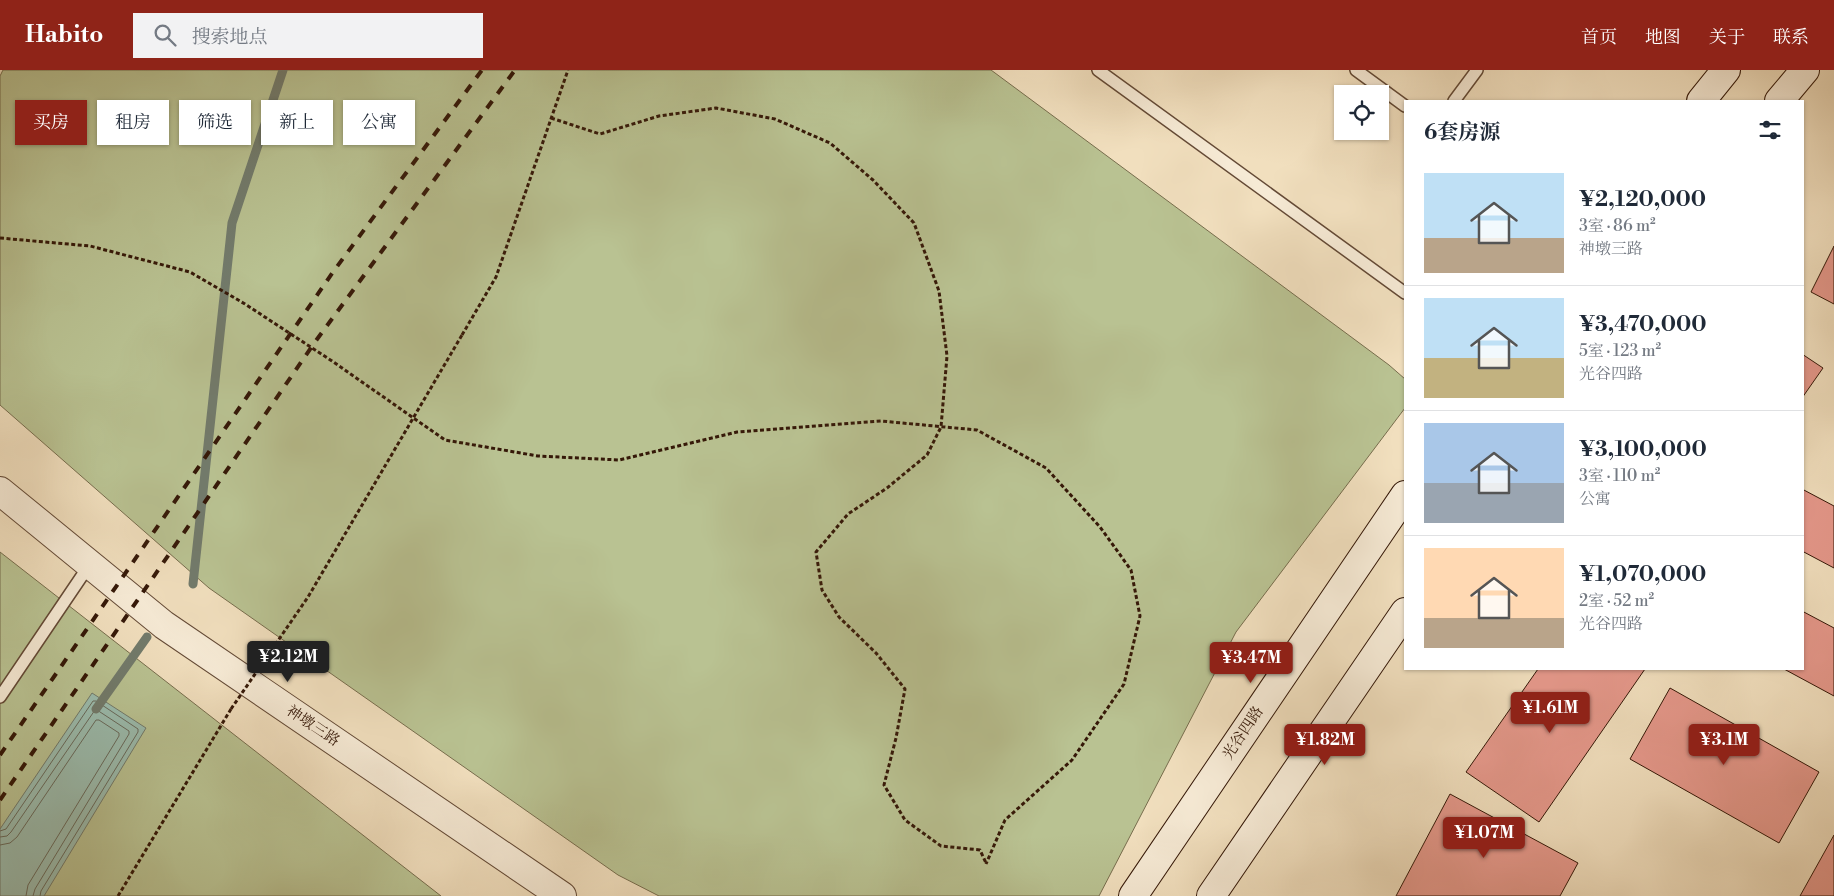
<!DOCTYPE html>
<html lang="zh">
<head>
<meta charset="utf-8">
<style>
	body { margin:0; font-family:"Libre Bodoni","Noto Serif SC",serif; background:#f2f2f3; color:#1f2937; height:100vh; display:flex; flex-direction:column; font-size:19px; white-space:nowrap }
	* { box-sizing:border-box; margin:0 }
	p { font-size:16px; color:#747a83 }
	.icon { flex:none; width:28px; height:28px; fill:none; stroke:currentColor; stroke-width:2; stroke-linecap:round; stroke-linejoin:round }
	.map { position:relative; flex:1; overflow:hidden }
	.side { position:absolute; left:1404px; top:30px; width:400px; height:570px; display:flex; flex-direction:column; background:#fff; border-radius:0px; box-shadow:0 1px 4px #0004 }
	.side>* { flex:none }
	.top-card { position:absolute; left:15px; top:30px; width:475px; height:45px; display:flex; gap:10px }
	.fabs { position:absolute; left:1334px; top:15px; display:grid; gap:10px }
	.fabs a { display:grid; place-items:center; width:55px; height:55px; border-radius:0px; background:#fff; box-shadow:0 1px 4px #0004; font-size:25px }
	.price { position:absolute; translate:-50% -42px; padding:0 11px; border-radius:5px; background:#8f2418; color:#fff; font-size:16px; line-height:32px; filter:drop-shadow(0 1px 2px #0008) }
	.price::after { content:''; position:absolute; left:50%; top:30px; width:15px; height:11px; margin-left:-8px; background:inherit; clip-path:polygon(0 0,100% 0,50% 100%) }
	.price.on { background:#222; color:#fff }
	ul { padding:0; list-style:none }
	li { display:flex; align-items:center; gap:15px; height:125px; padding:0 20px }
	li+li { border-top:1px solid #e0e1e3 }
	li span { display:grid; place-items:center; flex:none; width:140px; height:100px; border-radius:0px; color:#555 }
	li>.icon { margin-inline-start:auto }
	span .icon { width:60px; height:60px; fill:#fffc; stroke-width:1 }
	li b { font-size:21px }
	h2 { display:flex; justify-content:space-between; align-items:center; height:60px; padding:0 20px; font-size:21px }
	.chip { padding:0 18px; border-radius:0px; background:#fff; box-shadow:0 1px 4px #0004; font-size:18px; line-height:45px }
	.chip.on { background:#8f2418; color:#fff }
	header { display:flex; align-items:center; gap:30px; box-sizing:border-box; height:70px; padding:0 25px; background:#8f2418; color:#fff }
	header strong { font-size:24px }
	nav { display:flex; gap:28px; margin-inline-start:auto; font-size:18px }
	.search { width:350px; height:45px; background:#f2f2f3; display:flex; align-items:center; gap:12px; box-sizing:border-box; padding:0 18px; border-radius:0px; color:#747a83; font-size:19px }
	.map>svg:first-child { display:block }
</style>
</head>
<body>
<header>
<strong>Habito</strong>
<div class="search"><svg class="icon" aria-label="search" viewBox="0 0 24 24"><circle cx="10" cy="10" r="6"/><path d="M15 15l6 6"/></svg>搜索地点</div>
<nav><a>首页</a><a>地图</a><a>关于</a><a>联系</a></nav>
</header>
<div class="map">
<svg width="1834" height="826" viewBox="0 0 1834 826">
	<rect width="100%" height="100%" fill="#f1dfbe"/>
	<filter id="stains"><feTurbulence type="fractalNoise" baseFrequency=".004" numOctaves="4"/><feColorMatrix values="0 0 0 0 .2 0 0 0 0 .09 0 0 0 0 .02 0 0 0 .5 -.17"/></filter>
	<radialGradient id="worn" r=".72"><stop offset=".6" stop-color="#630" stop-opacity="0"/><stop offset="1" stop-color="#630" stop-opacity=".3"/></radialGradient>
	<!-- green -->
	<path fill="#b9c292" stroke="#776d4d" d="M3,0H991L1389,295L1405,309V338L1236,562L1099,826H659L618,805L209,518L0,335V6Z
		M0,482L441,826H0Z"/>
	<!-- water -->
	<path fill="#9bbdaf" stroke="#727b6c" d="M92,623L146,658L44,826H0V759Z"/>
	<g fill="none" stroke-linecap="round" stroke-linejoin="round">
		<!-- shore -->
		<path stroke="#686a5c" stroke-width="1" d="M0,761L6,759L93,631H96L138,659V662L41,821L40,826
			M0,767L7,766L11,762L95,640H97L129,661V664L35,819L33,826
			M0,775L10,773L17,767L96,650H99L119,663V666L28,815L26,826"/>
		<!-- stream -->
		<path stroke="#727b6c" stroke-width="9" d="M193,514L232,153L283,0
			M96,639L147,567"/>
	</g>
	<!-- building -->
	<path fill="#e5988b" stroke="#351808" d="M1834,176V234L1811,222Z
		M1802,284L1823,298L1802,328Z
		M1802,419L1834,436V498L1802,481Z
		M1802,541L1834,558V626L1784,599H1802Z
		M1538,599H1645L1539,752L1466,702Z
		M1670,618L1819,702L1779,773L1630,689Z
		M1450,724L1578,793L1560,826H1396Z
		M1834,765V826H1800Z"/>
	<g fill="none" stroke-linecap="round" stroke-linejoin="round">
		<defs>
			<path id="service" d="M1098,0L1405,223
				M1356,0L1405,36
				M1454,31L1477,0
				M0,627L90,494"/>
			<path id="tertiary" d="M0,421L164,555L562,826"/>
			<path id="secondary" d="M1701,31L1726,0
				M1779,31L1805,0
				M1133,826L1405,425
				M1211,826L1405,542"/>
		</defs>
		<!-- service casing -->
		<use href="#service" stroke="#644a36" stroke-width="14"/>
		<!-- tertiary casing -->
		<use href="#tertiary" stroke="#644a36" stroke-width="30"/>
		<!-- secondary casing -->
		<use href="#secondary" stroke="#351808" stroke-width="30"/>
		<!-- path -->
		<path stroke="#351808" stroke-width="3" stroke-dasharray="4 2.5" stroke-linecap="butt" d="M551,48L600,64L659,46L716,38L775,49L830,73L873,110L914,153L939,221L947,286L941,357L927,385L887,418L848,444L816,482L822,520L839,547L876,583L905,619L896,668L884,715L905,750L941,776L980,780L986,793
			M0,168L90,176L190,202L245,234L332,291L445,370L538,386L619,390L737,362L881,351L977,360L1046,398L1100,457L1131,500L1140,546L1124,614L1072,690L1005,750L986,794
			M462,265L496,207L568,0
			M118,826L231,639"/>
		<!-- service -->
		<use href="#service" stroke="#f6ead5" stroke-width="11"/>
		<!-- tertiary -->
		<use href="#tertiary" stroke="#f6ead5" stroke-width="28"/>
		<!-- secondary -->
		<use href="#secondary" stroke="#f6ead5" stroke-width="28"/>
		<!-- rail -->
		<path stroke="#351808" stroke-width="4" stroke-dasharray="9 9" stroke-linecap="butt" d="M0,685L333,202L482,0
			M0,730L315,272L515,0"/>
		<!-- path-bridge -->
		<path stroke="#351808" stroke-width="3" stroke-dasharray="4 2.5" stroke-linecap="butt" d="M231,639L308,527L462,265"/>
	</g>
	<g text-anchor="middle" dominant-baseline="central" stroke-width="4" stroke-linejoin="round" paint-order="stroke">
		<!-- street labels -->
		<g font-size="15" fill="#351808" stroke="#f6ead5">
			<text transform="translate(313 656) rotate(34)">神墩三路</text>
			<text transform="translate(1243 663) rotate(-56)">光谷四路</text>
		</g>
	</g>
	<rect width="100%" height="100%" filter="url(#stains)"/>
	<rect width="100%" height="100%" fill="url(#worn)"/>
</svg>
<div class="fabs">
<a><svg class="icon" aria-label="locate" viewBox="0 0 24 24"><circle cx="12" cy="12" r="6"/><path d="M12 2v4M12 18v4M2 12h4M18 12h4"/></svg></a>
</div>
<b class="price on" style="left:288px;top:613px">¥2.12M</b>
<b class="price" style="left:1251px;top:614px">¥3.47M</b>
<b class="price" style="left:1550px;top:664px">¥1.61M</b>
<b class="price" style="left:1325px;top:696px">¥1.82M</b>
<b class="price" style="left:1724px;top:696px">¥3.1M</b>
<b class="price" style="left:1484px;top:789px">¥1.07M</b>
<div class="top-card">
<a class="chip on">买房</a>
<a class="chip">租房</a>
<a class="chip">筛选</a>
<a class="chip">新上</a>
<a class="chip">公寓</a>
</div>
<section class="side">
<h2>6套房源<svg class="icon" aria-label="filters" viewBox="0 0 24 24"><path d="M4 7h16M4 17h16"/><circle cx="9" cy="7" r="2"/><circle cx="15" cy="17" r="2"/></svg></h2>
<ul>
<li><span style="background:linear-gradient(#bfe0f5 65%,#b9a48a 0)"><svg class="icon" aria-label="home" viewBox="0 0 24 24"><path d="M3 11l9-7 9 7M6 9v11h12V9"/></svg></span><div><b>¥2,120,000</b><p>3室 · 86 m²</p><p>神墩三路</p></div></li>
<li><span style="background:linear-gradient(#bfe0f5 60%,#c2b280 0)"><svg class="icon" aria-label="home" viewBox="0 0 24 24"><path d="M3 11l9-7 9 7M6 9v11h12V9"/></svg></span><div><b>¥3,470,000</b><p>5室 · 123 m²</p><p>光谷四路</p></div></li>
<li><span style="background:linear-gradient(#a9c7e8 60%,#9aa5b1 0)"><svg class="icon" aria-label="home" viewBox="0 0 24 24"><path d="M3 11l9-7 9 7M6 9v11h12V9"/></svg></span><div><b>¥3,100,000</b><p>3室 · 110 m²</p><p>公寓</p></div></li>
<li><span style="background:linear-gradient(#ffd9b3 70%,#b9a48a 0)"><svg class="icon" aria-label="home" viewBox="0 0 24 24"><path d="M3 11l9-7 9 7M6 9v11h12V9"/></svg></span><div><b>¥1,070,000</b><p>2室 · 52 m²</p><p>光谷四路</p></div></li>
</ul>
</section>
</div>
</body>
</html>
